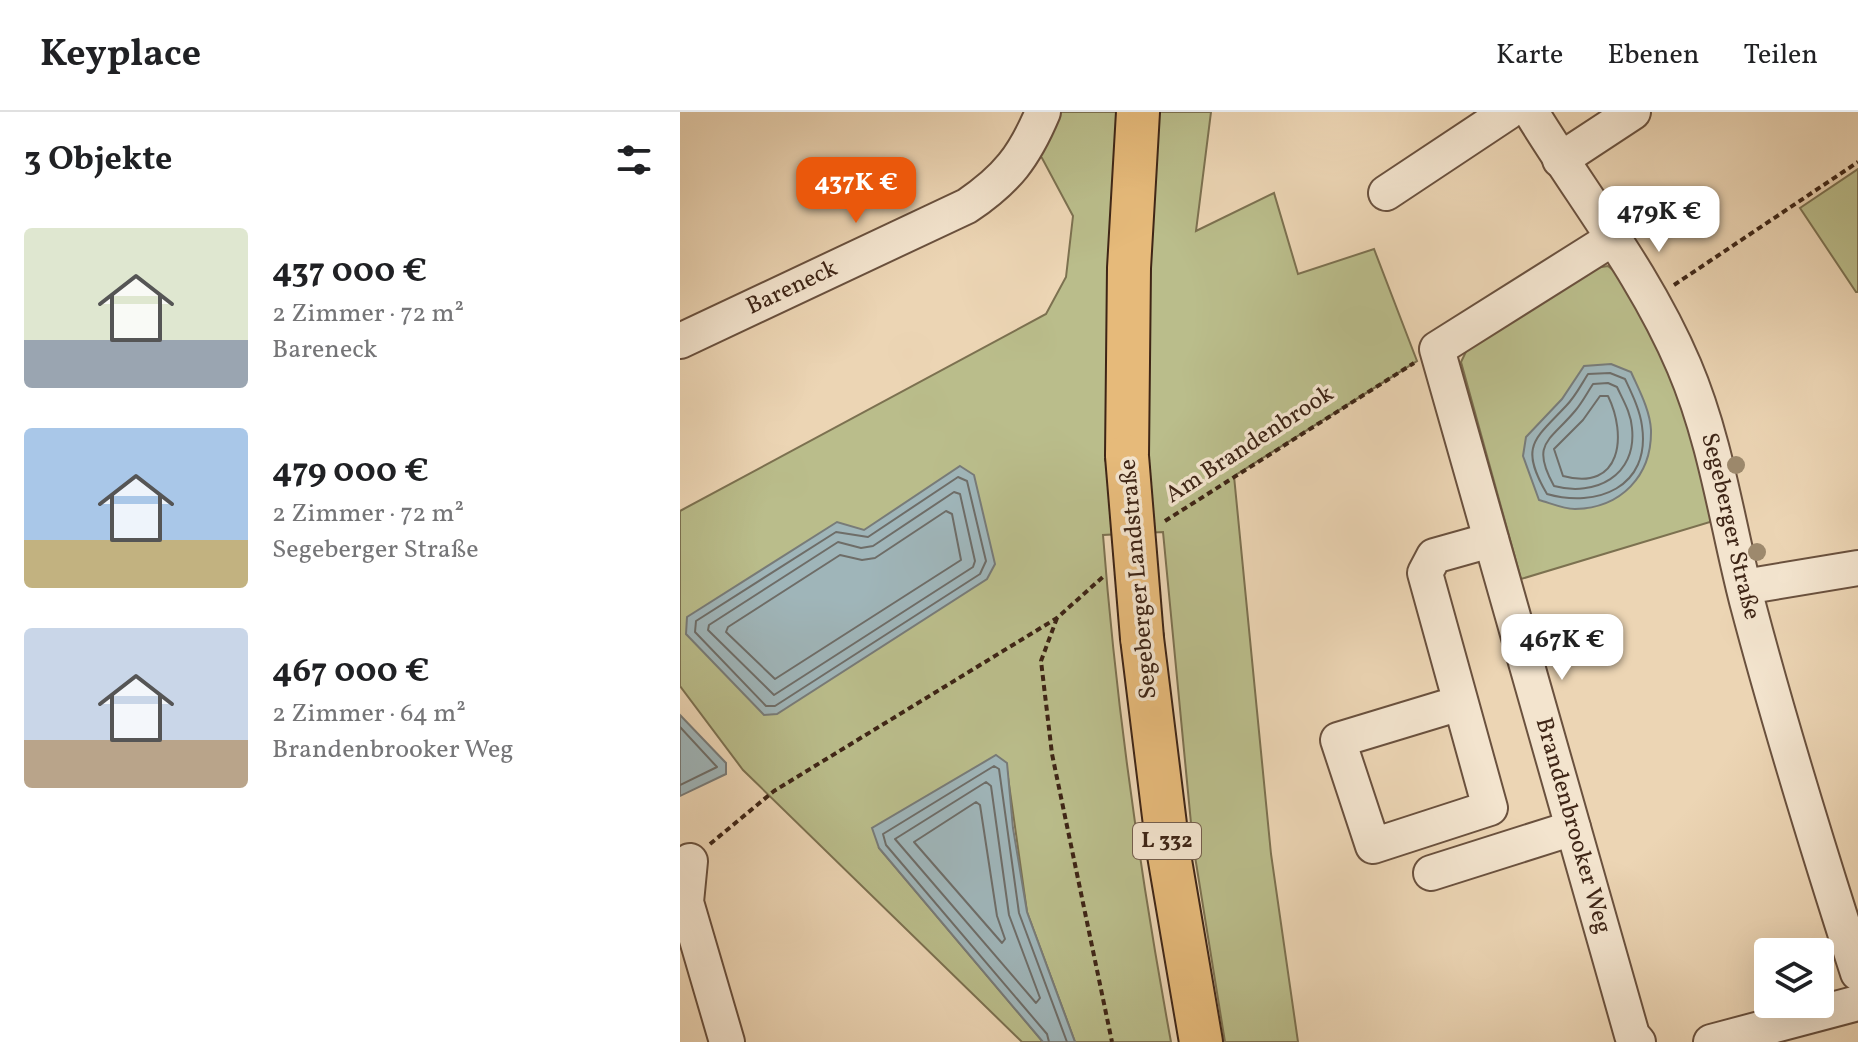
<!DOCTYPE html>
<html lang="de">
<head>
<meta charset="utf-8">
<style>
	body { margin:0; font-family:Vollkorn,serif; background:#f6f6f6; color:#202124; height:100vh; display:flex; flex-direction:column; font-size:30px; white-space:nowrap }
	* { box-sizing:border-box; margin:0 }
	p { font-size:26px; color:#757577 }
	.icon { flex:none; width:44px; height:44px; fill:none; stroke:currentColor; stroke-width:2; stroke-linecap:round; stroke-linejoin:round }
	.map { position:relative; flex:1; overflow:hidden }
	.panel { display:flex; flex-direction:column; background:#fff; width:680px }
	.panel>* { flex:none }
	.buttons { position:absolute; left:1074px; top:826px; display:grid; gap:16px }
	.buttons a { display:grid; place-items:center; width:80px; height:80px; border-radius:8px; background:#fff; box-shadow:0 8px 32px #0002; font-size:40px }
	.price { position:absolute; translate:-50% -68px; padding:0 18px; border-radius:16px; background:#fff; color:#222; font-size:26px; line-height:52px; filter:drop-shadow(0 2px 4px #0008) }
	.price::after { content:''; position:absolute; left:50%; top:48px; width:24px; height:18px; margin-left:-12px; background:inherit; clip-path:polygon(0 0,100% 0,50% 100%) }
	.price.active { background:#ea580c; color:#fff }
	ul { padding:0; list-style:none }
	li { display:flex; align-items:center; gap:24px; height:200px; padding:0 24px }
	li span { display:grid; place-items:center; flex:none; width:224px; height:160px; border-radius:8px; color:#555 }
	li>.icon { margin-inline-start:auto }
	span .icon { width:96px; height:96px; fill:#fffc; stroke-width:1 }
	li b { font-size:34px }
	h2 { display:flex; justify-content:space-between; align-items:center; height:96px; padding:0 24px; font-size:34px }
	header { display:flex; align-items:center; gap:48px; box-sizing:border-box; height:112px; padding:0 40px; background:#fff; border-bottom:2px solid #e0e0e0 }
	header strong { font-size:38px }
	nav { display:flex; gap:44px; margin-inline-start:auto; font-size:28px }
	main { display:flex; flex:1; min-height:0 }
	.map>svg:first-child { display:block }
</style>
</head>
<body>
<header>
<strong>Keyplace</strong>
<nav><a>Karte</a><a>Ebenen</a><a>Teilen</a></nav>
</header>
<main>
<section class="panel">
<h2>3 Objekte<svg class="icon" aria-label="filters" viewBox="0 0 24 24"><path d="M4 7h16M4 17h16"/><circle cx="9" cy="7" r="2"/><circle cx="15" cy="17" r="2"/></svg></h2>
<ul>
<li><span style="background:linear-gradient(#dfe7d0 70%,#9aa5b1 0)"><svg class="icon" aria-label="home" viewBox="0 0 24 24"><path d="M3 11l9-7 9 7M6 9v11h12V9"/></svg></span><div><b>437 000 €</b><p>2 Zimmer · 72 m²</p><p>Bareneck</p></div></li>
<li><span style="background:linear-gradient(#a9c7e8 70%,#c2b280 0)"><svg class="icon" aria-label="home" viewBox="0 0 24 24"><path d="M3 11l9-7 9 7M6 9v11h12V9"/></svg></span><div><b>479 000 €</b><p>2 Zimmer · 72 m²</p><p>Segeberger Straße</p></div></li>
<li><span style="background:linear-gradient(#c9d6e8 70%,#b9a48a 0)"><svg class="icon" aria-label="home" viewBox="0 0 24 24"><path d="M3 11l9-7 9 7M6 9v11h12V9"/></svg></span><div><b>467 000 €</b><p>2 Zimmer · 64 m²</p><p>Brandenbrooker Weg</p></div></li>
</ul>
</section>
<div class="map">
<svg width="1178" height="930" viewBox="0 0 1178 930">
	<rect width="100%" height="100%" fill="#ecd5b4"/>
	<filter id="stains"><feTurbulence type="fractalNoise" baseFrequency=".0025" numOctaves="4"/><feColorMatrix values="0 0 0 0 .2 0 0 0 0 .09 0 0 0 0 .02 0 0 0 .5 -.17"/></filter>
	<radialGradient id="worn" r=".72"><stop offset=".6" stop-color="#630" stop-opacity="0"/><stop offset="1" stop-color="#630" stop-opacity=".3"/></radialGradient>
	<!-- green -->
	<path fill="#babd8b" stroke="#7c7150" stroke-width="2" d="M348,0H531L516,119L594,81L618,162L694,137L737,249L554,364L591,742L618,930H545L513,732L483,420L423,423C436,594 460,761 491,930H395L347,800L326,651L316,644L199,736L363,930H342L63,658L0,574V399L366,202L386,165L393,104L362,46L337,20Z
		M1178,57V180H1176L1120,96Z
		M928,154L946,169L993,267L1033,386L1030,410L841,467L781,250L793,225L909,157Z"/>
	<!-- water -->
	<path fill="#9fb5b9" stroke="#787b78" stroke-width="2" d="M931,252L951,260C959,278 970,298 971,318C972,364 941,396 895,397C884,397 870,391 859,388L843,344L846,325L882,287L904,254Z
		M280,354L294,363L315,452L307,467L97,602L84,603L6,522L7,505L157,410L184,418Z
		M0,603L46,651V662L0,684Z
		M316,643L327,651L333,716L347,800L395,930H363L199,736L192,716Z"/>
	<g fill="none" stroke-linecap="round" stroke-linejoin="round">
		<!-- shore -->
		<path stroke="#6e6d68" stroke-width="2" d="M930,261L945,267C952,282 960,298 962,314C971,376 916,396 867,382C839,334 854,328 886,294C895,285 901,273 908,262Z
			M928,271L937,275C943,288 951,301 952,316C957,364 915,385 874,374C850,331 870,329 895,299C902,291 907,281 913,272Z
			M920,284H928C947,323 942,380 883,364L874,337L903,308Z
			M278,365L287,369L306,449L300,462L95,594H86L15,520L16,509L156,420L188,425Z
			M274,380L280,382L295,449L293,455L94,583L28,518L29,513L158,430L181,436L193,434Z
			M266,399L272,402L281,448L95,567L46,520L48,515L160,443L182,448L195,446Z
			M0,615L37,655L0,673
			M306,670L311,674L329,803L360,886L356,891L215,727Z
			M296,690L300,693L317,804L325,827L322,831L234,730Z
			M369,930L367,922L206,733L203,722L314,654L319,657L339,801L387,930"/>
		<defs>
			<g id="minor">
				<path id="s1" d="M851,0C903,85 965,162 1004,254C1036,329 1047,411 1067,489C1100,614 1138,737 1178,861"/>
				<path d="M880,48L953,0"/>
				<path d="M706,81L828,0"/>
				<path id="s2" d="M935,125L757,237L952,923L958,930"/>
				<path id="s3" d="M0,229L287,94C327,67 344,45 363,0"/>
				<path d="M1064,475L1178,456"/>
				<path d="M780,591L658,628L693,734L810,696L745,461L754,444L811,428"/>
				<path d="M10,749L6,790L47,930"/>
				<path d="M751,761L893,716"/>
				<path d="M1031,930L1178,891"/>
			</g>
			<path id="major" d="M447,344L449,156L458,0
				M462,526L488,737L521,930"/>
		</defs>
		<!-- minor casing -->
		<use href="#minor" stroke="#6a513e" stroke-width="38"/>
		<!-- major casing -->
		<use href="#major" stroke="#3e2516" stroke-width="46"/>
		<!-- path -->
		<path stroke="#3e2516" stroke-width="4" stroke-dasharray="6 4" stroke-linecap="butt" d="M994,173L1178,50
			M485,409L734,251
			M377,506L361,549L372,642L432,930
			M30,732L94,679L377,506L425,463"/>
		<!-- minor -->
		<use href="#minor" stroke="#f3e4ce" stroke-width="34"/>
		<!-- major -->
		<use href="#major" stroke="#e6ba7a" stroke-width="42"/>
		<defs>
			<path id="major-bridge" d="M447,344L462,526"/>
		</defs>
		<!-- major-bridge casing -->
		<use href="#major-bridge" stroke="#3e2516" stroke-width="46" stroke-linecap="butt"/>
		<!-- major-bridge -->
		<use href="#major-bridge" stroke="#e6ba7a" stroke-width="42"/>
	</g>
	<!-- trees -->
	<g fill="#9d896d">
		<circle cx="1056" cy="353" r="9"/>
		<circle cx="1077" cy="440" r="9"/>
	</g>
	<g text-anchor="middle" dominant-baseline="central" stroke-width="7" stroke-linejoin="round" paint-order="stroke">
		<!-- shield labels -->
		<rect fill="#f3e4ce" stroke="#745e4d" stroke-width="2" x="453" y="711" width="68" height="36" rx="6"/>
		<g font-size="22" font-weight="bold" fill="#3e2516">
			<text x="487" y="729">L 332</text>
		</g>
		<!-- street labels -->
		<g font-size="24" fill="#3e2516" stroke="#f3e4ce">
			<text stroke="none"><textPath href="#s3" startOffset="124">Bareneck</textPath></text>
			<text transform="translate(570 333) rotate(-33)">Am Brandenbrook</text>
			<text stroke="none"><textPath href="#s1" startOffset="464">Segeberger Straße</textPath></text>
			<text transform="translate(459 467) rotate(-95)">Segeberger Landstraße</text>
			<text stroke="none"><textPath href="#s2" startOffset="706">Brandenbrooker Weg</textPath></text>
		</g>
	</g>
	<rect width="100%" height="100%" filter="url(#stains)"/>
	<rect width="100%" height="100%" fill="url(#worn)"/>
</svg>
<div class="buttons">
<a><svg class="icon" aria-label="layers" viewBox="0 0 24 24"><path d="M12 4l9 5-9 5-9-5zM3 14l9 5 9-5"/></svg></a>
</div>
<b class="price active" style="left:176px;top:113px">437K €</b>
<b class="price" style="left:979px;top:142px">479K €</b>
<b class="price" style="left:882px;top:570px">467K €</b>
</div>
</main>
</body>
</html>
